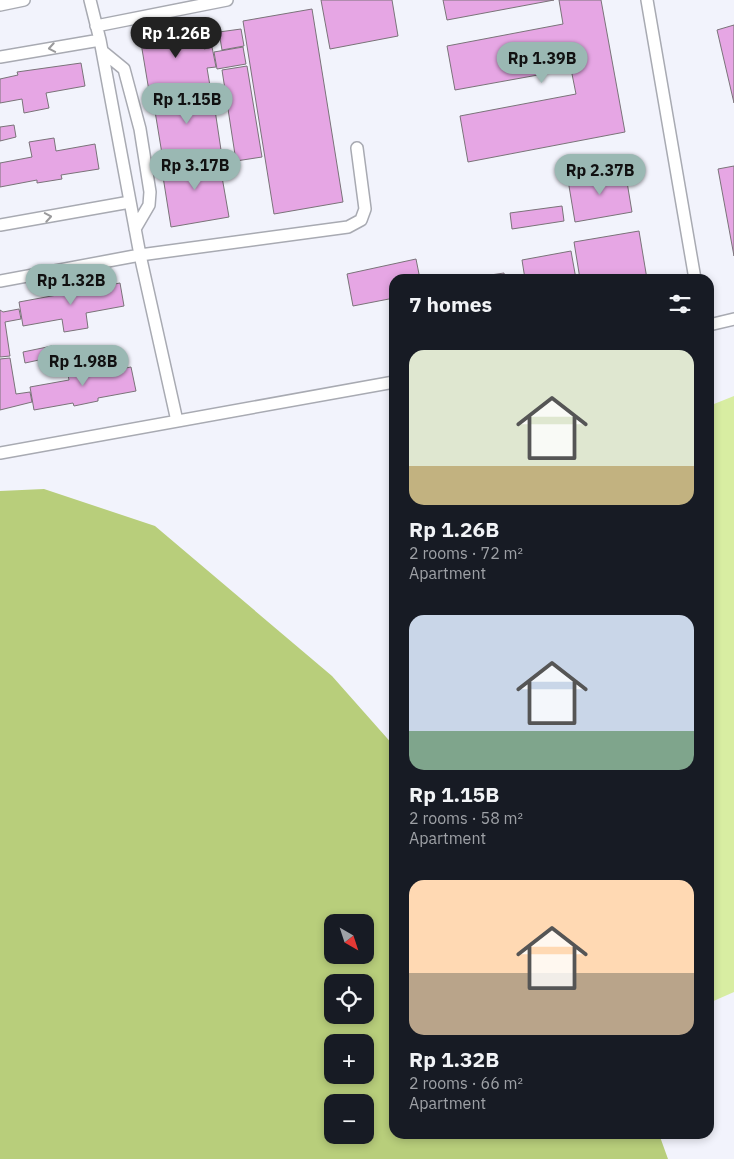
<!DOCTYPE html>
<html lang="en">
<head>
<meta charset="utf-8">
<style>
	body { margin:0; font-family:"IBM Plex Sans",sans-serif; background:#242831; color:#f1f3f6; height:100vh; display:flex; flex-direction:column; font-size:19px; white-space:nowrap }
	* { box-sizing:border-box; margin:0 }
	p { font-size:16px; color:#9ea1a6 }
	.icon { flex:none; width:28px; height:28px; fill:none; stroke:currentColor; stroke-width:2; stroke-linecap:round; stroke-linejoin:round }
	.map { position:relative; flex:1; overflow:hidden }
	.panel { position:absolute; left:389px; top:274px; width:325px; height:865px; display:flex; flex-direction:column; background:#171b24; border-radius:15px; box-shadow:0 2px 8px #0003 }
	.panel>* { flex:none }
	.needle { width:32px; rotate:141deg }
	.tools { position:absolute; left:324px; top:914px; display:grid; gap:10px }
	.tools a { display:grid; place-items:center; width:50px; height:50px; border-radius:10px; background:#171b24; box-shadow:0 2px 8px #0003; font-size:25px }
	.price { position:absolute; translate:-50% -42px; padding:0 11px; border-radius:18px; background:#9ab8b3; color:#111; font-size:16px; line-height:32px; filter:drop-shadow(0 1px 2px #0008) }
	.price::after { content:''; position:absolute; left:50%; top:30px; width:15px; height:11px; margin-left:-8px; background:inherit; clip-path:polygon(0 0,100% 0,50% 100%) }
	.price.active { background:#222; color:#fff }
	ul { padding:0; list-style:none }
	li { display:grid; align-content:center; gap:10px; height:265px; padding:0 20px }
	li span { display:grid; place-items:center; height:155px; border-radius:15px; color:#555 }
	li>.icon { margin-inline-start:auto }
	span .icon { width:90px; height:90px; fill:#fffc; stroke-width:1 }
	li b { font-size:21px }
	h2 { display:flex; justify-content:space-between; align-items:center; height:60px; padding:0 20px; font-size:21px }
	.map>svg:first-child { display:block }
</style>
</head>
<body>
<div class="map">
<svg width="734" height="1159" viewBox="0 0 734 1159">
	<rect width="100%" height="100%" fill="#f2f3fc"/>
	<!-- green -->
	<path fill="#d8eda2" d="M734,396V992L709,1003V406Z"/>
	<!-- forest -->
	<path fill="#b8ce7b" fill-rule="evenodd" d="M44,489L155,526L332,676L394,746V1134H659L668,1159H0V491ZM332,922H365V955H332ZM332,982H365V1015H332ZM332,1042H365V1075H332ZM332,1102H365V1135H332Z"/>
	<!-- building -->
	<path fill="#e6a6e4" stroke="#7a7379" d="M321,0H392L398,36L330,49Z
		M443,0H554L447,20Z
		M559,0H601L625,132L468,162L460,116L576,94L571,69L455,90L447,46L563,24Z
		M312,9L343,202L274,214L243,21Z
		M199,21L204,49L212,47L216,67L207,68L210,86L150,97L139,31Z
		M734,25V103L717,30Z
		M241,29L244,46L222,50L219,32Z
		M243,47L246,64L217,69L214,52Z
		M81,63L85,86L46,93L49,108L24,113L22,99L0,103V79L18,75L17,72Z
		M247,66L262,157L236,161L222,70Z
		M212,90L221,150L163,160L153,99Z
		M14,125L16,137L0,141V127Z
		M54,138L56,151L95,144L99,169L61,175L62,179L37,183V180L0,187V163L32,157L29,142Z
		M218,154L229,217L171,227L161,164Z
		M734,166V256L718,169Z
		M625,170L632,212L575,222L568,180Z
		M562,206L564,221L512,229L510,213Z
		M639,231L647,279H580L574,242Z
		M571,251L576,279H525L522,260Z
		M416,259L420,279H394V298L353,306L347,274Z
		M504,273L505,279H470V278Z
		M120,283L124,306L86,313L88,328L64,332L62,319L23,326L19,302L57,295L56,292L81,287V290Z
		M19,309L21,319L5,322L10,356L0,357V310L3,312Z
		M52,346L53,357L25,363L23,352Z
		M10,358L16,394L30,392L32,402L0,410V359Z
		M91,360L93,374L131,367L136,391L98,398V401L74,406L73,403L34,410L30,387L69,380L66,365Z"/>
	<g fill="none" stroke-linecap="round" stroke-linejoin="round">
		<defs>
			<path id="lane" d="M90,0L100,40L140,255L177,421
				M647,0L695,279
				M0,5L24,0
				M96,26L227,0
				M102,51L124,69L140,129L150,192L149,205L135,229
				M0,57L100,40
				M0,225L130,202
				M0,281L140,255L348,227L361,220L365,209L357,148
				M709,325L734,319
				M0,453L394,382"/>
		</defs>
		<!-- lane casing -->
		<use href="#lane" stroke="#a8aab2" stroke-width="14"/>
		<!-- lane -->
		<use href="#lane" stroke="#fff" stroke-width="11"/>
	</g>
	<!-- one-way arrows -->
	<defs><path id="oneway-chevron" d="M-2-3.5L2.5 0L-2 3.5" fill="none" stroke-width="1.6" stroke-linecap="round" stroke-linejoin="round" transform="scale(1.25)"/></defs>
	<g stroke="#9a9a9c">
		<use href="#oneway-chevron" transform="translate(52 48) rotate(170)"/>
		<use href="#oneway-chevron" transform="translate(48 217) rotate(-10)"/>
	</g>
</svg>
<div class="tools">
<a><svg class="needle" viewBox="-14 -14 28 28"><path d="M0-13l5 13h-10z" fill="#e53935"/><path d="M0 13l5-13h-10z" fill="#9ea1a6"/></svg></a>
<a><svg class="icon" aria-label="locate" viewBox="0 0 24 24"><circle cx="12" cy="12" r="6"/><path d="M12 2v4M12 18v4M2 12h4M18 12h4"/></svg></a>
<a>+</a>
<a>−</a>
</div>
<b class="price active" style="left:176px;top:59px">Rp 1.26B</b>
<b class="price" style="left:542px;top:84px">Rp 1.39B</b>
<b class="price" style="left:187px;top:125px">Rp 1.15B</b>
<b class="price" style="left:195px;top:191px">Rp 3.17B</b>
<b class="price" style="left:600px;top:196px">Rp 2.37B</b>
<b class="price" style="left:71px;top:306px">Rp 1.32B</b>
<b class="price" style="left:83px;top:387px">Rp 1.98B</b>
<section class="panel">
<h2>7 homes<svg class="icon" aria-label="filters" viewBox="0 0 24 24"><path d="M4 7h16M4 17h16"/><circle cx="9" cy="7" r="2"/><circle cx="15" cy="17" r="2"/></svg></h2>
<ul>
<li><span style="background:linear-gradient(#dfe7d0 75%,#c2b280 0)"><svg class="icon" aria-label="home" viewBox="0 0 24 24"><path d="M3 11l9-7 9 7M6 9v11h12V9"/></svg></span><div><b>Rp 1.26B</b><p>2 rooms · 72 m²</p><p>Apartment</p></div></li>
<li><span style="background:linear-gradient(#c9d6e8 75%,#7fa58c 0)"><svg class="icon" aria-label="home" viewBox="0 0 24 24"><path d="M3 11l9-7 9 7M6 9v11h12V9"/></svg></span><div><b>Rp 1.15B</b><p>2 rooms · 58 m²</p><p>Apartment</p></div></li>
<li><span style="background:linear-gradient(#ffd9b3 60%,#b9a48a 0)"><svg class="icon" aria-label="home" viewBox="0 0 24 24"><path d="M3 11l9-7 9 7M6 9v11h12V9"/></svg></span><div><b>Rp 1.32B</b><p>2 rooms · 66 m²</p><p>Apartment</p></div></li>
</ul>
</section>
</div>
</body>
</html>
